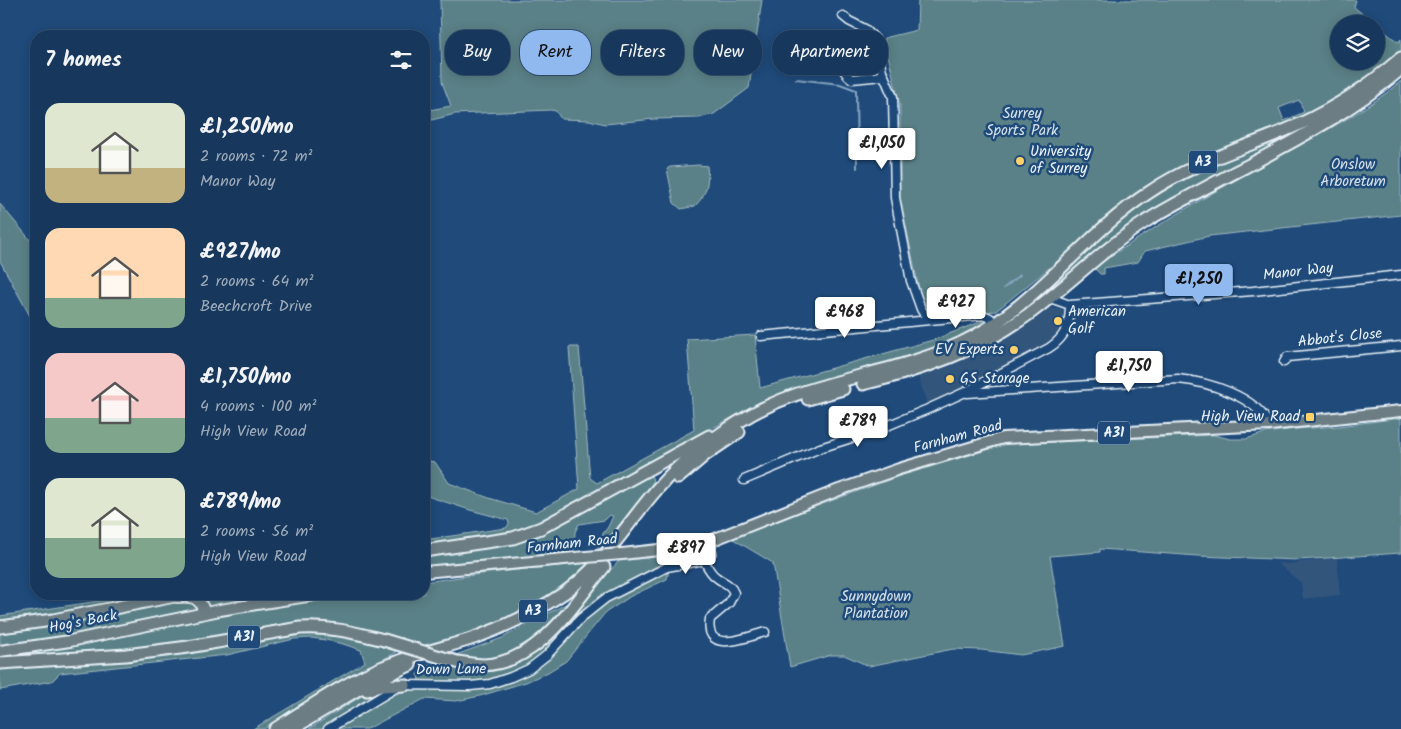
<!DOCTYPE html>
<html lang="en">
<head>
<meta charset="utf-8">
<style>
	body { margin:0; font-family:Kalam,sans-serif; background:#244365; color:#f1f3f6; height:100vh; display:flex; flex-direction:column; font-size:19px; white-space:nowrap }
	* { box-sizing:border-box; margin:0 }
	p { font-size:16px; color:#9eacbb }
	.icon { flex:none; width:28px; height:28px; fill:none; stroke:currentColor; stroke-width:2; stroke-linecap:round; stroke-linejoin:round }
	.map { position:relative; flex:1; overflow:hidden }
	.sheet { position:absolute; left:30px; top:30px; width:400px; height:570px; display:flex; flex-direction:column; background:#17385c; border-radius:20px; box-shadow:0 2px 12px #0003,0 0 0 1px #365272 }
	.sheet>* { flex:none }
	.top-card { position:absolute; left:445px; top:30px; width:475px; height:45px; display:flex; gap:10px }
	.buttons { position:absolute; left:1330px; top:15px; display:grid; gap:10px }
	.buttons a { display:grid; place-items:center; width:55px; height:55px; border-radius:50%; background:#17385c; box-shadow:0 2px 12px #0003,0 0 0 1px #365272; font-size:25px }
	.price { position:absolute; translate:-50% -42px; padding:0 11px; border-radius:5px; background:#fff; color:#222; font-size:16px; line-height:32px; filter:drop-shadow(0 1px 2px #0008) }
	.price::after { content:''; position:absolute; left:50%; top:30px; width:15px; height:11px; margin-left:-8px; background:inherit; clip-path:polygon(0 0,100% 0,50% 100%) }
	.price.selected { background:#90b9f0; color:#111 }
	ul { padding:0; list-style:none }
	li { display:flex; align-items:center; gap:15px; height:125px; padding:0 15px }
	li span { display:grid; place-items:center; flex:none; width:140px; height:100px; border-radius:15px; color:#555 }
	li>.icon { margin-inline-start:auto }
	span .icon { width:60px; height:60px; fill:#fffc; stroke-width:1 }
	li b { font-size:21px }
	h2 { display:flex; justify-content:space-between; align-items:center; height:60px; padding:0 15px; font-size:21px }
	.pill { padding:0 18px; border-radius:20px; background:#17385c; box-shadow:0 2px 12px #0003,0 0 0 1px #365272; font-size:18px; line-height:45px }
	.pill.selected { background:#90b9f0; color:#111 }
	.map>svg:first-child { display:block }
</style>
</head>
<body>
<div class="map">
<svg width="1401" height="729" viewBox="0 0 1401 729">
	<rect width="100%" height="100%" fill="#1f4a7a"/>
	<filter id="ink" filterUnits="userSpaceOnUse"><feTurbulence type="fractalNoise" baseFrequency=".02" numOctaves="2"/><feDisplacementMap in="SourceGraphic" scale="10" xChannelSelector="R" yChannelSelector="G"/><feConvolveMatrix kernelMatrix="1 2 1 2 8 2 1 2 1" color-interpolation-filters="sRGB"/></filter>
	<g filter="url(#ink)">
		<!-- built -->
		<path fill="#33557c" d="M1048,308L1064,310L1066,320L1061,333L1050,344L1013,364L1005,366L927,405L918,375L960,359L1019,331Z
			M1337,558L1340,595L1303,599L1301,583L1277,563L1297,564L1299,562Z"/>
		<!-- green -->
		<path fill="#5a8187" stroke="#a1b9c0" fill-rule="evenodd" d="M440,0H762L749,88L714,114L699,118L654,119L605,124L589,120L561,119L556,111L551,110L455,114L424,122V111L451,106L442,82Z
			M918,0H1356L1354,7L1375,24H1339V61H1376V25L1398,42L1401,39V51L1355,88L1313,112L1202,156L1166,175L1142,189L1114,210L1070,251L996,311L929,317L921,299L900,196V106L884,38L917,30ZM1299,100L1304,112L1284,121L1279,108Z
			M1401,81V215L1209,236L1145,251L1138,262L1104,268V274H1100L1094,268C1151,228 1211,193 1272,160C1316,135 1363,114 1401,81Z
			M1329,117L1180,196L1027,307L1026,305L1105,232L1152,196L1191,173Z
			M699,165L707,166C709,183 707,194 695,206L681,209L674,203L667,169L670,167Z
			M0,204L32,242L36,245V327L0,261Z
			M985,320V325C955,340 925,353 892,363C847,375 802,383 760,402L526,531L424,550V540L506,528L509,524L508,520L470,510L424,495V460L435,462L449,483L489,498L536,512L579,489L569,347H579L590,478L597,483L694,430L687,339L755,335L760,388L933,340Z
			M1401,418V553L1298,560L1198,556L1100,549V552L1050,556L1065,646L1021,655L982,650L953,649L869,666L844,655H831L790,667L773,563L733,539L814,507L900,476L1007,444L1214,435L1230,439H1246L1265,433L1296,429L1340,426Z
			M648,476L652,477L653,482L600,549H598V540L608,527L613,516L610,515L605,520L579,524L575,532L574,553L424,570V555L550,528Z
			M669,555L671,562L667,579L631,596L605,613L566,661L548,672L526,682L480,696L456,701L424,699L367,729H309L360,697L371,694L380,701L401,692L420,689L418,674C421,672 424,667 427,666C436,661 463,670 476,669C498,669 517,663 535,652L619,561Z
			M587,563L585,570L562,587L513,615L474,631L423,647L336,624L310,622L114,652L0,658V656L90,642L200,619L353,594H424V582L488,573Z
			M138,594H171L0,624V616L112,599Z
			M215,594H307L207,610L199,596Z
			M187,600L194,601L200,611L118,629L0,649V632L115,615Z
			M573,600C538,644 511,667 453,656L502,638Z
			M313,631L359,639L397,652L339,683L264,729H253L365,662L361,650L343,644L326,640L311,638L294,639L227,655L60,673L52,681L0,690V665Z"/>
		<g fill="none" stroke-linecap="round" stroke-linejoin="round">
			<!-- stream -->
			<path stroke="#86a5c3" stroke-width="2" d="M796,79L840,84L856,90L857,168
				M1004,288L1020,275"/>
			<defs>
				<path id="minor" d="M843,16L849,21L865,29L875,39L882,71L893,97L895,198L911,281L921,309L928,320
					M816,45C825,56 831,52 837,59C843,65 843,74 852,79L883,76
					M1050,298L1070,305L1253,291L1401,275
					M761,336L983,315L990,318L998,327
					M1284,362L1287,357L1401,346
					M967,393L1178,379C1208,382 1256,396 1269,425
					M744,480L820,448L877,430L928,409L963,393L1049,348C1066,337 1070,324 1070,305
					M704,560C707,566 710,573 716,577C723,583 730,583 734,593L729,603L710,619C704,656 747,637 765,632
					M328,729L397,687L405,685L470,686L490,684L511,677L529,669L547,655L581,618L606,598L667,567L704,560L709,557L712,552L710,541"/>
				<path id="major" d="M622,554L677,548L710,541L839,490L899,469L1003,438L1269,425L1401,411
					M424,572L586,557
					M177,597C189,596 198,596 203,608L200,614
					M0,651L70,641L220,610L320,594"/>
				<path id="highway" d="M863,384C922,370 980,350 1029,314C1070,284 1105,247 1148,220C1231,170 1328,132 1401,69
					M808,399L843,389
					M678,478L705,455L739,432
					M424,551L513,538L541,528L709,436
					M0,627L53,620L185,594
					M457,662C466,663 475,665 484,665C540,662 572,606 604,567
					M0,663L126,655L188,647L300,628C330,626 356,633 384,640
					M367,690L380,686L405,685
					M275,729C312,705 350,679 391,664C419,653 447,647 474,638C505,627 537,611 564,593C603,566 627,523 658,488C684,458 717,434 752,414C817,378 894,375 961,343C1035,308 1081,237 1148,193C1195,161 1249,147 1300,124C1337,107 1370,85 1401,58
					M292,729L362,687L410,665"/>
			</defs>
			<!-- minor casing -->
			<use href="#minor" stroke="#e8f1f8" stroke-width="11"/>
			<!-- major casing -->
			<use href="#major" stroke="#e8f1f8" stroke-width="14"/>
			<!-- highway casing -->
			<use href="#highway" stroke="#e8f1f8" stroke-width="15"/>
			<!-- minor -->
			<use href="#minor" stroke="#1f4a7a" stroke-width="8"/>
			<!-- major -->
			<use href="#major" stroke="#6c7e84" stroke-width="10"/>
			<!-- highway -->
			<use href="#highway" stroke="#6c7e84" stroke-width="11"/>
			<defs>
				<path id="major-bridge" d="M586,557L622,554"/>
				<path id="highway-bridge" d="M384,640L457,662"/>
			</defs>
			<!-- major-bridge casing -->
			<use href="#major-bridge" stroke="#e8f1f8" stroke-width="14" stroke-linecap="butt"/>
			<!-- highway-bridge casing -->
			<use href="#highway-bridge" stroke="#e8f1f8" stroke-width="15" stroke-linecap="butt"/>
			<!-- major-bridge -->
			<use href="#major-bridge" stroke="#6c7e84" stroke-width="10"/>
			<!-- highway-bridge -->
			<use href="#highway-bridge" stroke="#6c7e84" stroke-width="11"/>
		</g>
	</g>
	<!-- markers -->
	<g fill="#ffd166" stroke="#1f4a7a" stroke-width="2">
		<circle cx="1020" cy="161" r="5"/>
		<circle cx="1058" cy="321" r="5"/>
		<circle cx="1014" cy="350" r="5"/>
		<circle cx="950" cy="379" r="5"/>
		<rect x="1305" y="412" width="10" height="10" rx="2.5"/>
	</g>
	<g text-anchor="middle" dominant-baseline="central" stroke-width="5" stroke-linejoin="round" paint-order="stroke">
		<!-- shield labels -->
		<g fill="#1f4a7a" stroke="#acbfd2" stroke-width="1">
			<rect x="1189" y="150.5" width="28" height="23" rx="4"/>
			<rect x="1098" y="421.5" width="32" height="23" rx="4"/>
			<rect x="519" y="599.5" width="28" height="23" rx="4"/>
			<rect x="228" y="625.5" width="32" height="23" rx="4"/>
		</g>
		<g font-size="14" font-weight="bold" fill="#e8f1f8">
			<text x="1203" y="162">A3</text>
			<text x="1114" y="433">A31</text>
			<text x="533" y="611">A3</text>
			<text x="244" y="637">A31</text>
		</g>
		<!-- park labels -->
		<g font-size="15" fill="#d3e0e7" stroke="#1f4a7a">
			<text x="1022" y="114">Surrey<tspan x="1022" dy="17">Sports Park</tspan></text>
			<text x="1353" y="165">Onslow<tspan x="1353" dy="17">Arboretum</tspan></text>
			<text x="876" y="597">Sunnydown<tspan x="876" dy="17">Plantation</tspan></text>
		</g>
		<!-- poi labels -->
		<g font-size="15" fill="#e8f1f8" stroke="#1f4a7a" text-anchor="start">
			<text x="1030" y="152">University<tspan x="1030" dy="17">of Surrey</tspan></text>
			<text x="1068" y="312">American<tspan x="1068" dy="17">Golf</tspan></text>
			<text x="1004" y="350" text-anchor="end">EV Experts</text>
			<text x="960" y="379">GS Storage</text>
			<text x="1300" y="417" text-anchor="end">High View Road</text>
		</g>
		<!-- street labels -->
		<g font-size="15" fill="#e8f1f8" stroke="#1f4a7a">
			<text transform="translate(1298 272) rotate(-6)">Manor Way</text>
			<text transform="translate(1340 338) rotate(-6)">Abbot's Close</text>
			<text transform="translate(958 437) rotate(-15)">Farnham Road</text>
			<text transform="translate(572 544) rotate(-6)">Farnham Road</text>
			<text transform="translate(83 622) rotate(-11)">Hog's Back</text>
			<text transform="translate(451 670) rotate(-1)">Down Lane</text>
		</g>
	</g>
</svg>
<div class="buttons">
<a><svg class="icon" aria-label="layers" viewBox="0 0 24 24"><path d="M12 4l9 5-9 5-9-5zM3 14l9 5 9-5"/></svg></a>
</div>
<b class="price" style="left:882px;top:170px">£1,050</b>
<b class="price selected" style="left:1199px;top:306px">£1,250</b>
<b class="price" style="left:956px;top:329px">£927</b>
<b class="price" style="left:845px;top:339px">£968</b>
<b class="price" style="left:1129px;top:393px">£1,750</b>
<b class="price" style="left:858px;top:448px">£789</b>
<b class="price" style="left:686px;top:575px">£897</b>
<div class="top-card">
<a class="pill">Buy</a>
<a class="pill selected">Rent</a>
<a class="pill">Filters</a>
<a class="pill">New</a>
<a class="pill">Apartment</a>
</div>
<section class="sheet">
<h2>7 homes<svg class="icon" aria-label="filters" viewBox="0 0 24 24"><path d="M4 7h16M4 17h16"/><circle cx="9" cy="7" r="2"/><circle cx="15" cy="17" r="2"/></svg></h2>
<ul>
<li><span style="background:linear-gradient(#dfe7d0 65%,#c2b280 0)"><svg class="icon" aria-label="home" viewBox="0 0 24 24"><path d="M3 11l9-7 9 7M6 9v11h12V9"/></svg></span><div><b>£1,250/mo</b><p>2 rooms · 72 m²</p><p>Manor Way</p></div></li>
<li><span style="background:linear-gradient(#ffd9b3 70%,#7fa58c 0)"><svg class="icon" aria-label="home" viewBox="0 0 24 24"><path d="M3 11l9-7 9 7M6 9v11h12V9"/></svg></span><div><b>£927/mo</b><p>2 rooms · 64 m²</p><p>Beechcroft Drive</p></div></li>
<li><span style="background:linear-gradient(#f6c9c9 65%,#7fa58c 0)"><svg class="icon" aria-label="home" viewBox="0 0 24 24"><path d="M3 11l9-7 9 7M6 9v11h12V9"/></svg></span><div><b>£1,750/mo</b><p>4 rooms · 100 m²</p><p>High View Road</p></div></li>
<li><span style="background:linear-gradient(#dfe7d0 60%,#7fa58c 0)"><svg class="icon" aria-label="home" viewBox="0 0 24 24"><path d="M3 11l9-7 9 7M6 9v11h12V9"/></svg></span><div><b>£789/mo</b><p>2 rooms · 56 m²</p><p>High View Road</p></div></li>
</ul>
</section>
</div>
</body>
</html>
